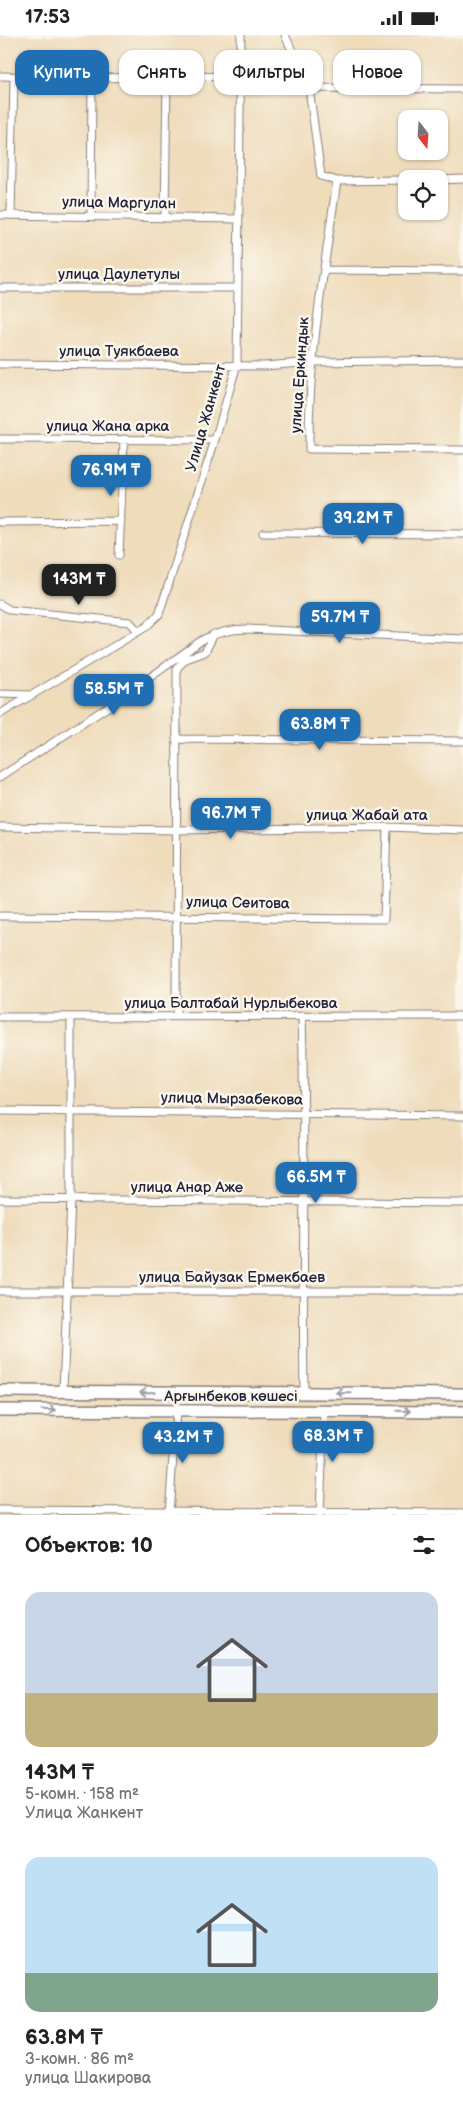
<!DOCTYPE html>
<html lang="ru">
<head>
<meta charset="utf-8">
<style>
	body { margin:0; font-family:"Balsamiq Sans",sans-serif; background:#f6f6f6; color:#222; height:100vh; display:flex; flex-direction:column; font-size:19px; white-space:nowrap }
	* { box-sizing:border-box; margin:0 }
	p { font-size:16px; color:#767676 }
	.icon { flex:none; width:28px; height:28px; fill:none; stroke:currentColor; stroke-width:2; stroke-linecap:round; stroke-linejoin:round }
	.map { position:relative; height:1480px; overflow:hidden }
	.panel { display:flex; flex-direction:column; background:#fff; flex:1 }
	.panel>* { flex:none }
	.hud { position:absolute; left:15px; top:15px; width:434px; height:45px; display:flex; gap:10px }
	.needle { width:32px; rotate:163deg }
	.buttons { position:absolute; left:398px; top:75px; display:grid; gap:10px }
	.buttons a { display:grid; place-items:center; width:50px; height:50px; border-radius:10px; background:#fff; box-shadow:0 1px 4px #0004; font-size:25px }
	.price { position:absolute; translate:-50% -42px; padding:0 11px; border-radius:10px; background:#1f6fb2; color:#fff; font-size:16px; line-height:32px; filter:drop-shadow(0 1px 2px #0008) }
	.price::after { content:''; position:absolute; left:50%; top:30px; width:15px; height:11px; margin-left:-8px; background:inherit; clip-path:polygon(0 0,100% 0,50% 100%) }
	.price.current { background:#222; color:#fff }
	ul { padding:0; list-style:none }
	li { display:grid; align-content:center; gap:10px; height:265px; padding:0 25px }
	li span { display:grid; place-items:center; height:155px; border-radius:15px; color:#555 }
	li>.icon { margin-inline-start:auto }
	span .icon { width:90px; height:90px; fill:#fffc; stroke-width:1 }
	li b { font-size:21px }
	h2 { display:flex; justify-content:space-between; align-items:center; height:60px; padding:0 25px; font-size:21px }
	.pill { padding:0 18px; border-radius:15px; background:#fff; box-shadow:0 1px 4px #0004; font-size:18px; line-height:45px }
	.pill.current { background:#1f6fb2; color:#fff }
	.status { display:flex; justify-content:space-between; align-items:center; height:35px; padding:0 25px; background:#fff; direction:ltr }
	.status svg { height:14px; fill:currentColor }
	.map>svg:first-child { display:block }
</style>
</head>
<body>
<div class="status"><b>17:53</b><svg viewBox="0 0 49 12"><path d="M0 12V9h3v3zM5 12V6h3v6zM10 12V3h3v9zM15 12V0h3v12zM26 1h20v11H26zM47 4h2v5h-2z"/></svg></div>
<div class="map">
<svg width="463" height="1480" viewBox="0 0 463 1480">
	<rect width="100%" height="100%" fill="#fbf7ec"/>
	<filter id="ink" filterUnits="userSpaceOnUse"><feTurbulence type="fractalNoise" baseFrequency=".02" numOctaves="2"/><feDisplacementMap in="SourceGraphic" scale="10" xChannelSelector="R" yChannelSelector="G"/><feConvolveMatrix kernelMatrix="1 2 1 2 8 2 1 2 1" color-interpolation-filters="sRGB"/></filter>
	<filter id="wash" filterUnits="userSpaceOnUse"><feTurbulence type="fractalNoise" baseFrequency=".0096" numOctaves="4" result="noise"/><feDisplacementMap in="SourceGraphic" scale="20" xChannelSelector="R" yChannelSelector="G"/><feGaussianBlur stdDeviation="1.12" result="paint"/><feColorMatrix in="noise" values="0 0 0 0 0 0 0 0 0 0 0 0 0 0 0 0 0 1.4 0 .05"/><feComposite in="paint" operator="in"/></filter>
	<g filter="url(#wash)">
		<rect width="100%" height="100%" fill="#efdcbb"/>
	</g>
	<g filter="url(#ink)">
		<g fill="none" stroke-linecap="round" stroke-linejoin="round">
			<defs>
				<path id="street" d="M285,0L309,53L321,141L337,146L406,145
					M0,41L92,43L240,41
					M309,53L463,54
					M439,145L463,144
					M337,146C324,235 308,324 309,414L463,415
					M0,180L238,184
					M11,180L14,42
					M91,181L92,43
					M165,183L167,42
					M324,235L463,236
					M0,253H238
					M0,329L265,331L313,327L463,325
					M0,404L215,405
					M0,487L121,486
					M263,498L463,499
					M119,520L124,404
					M0,569L10,575L130,587L138,596
					M0,659L31,660
					M0,679L146,592L159,579L215,405L237,329L241,0
					M176,704L463,706
					M0,742L123,662L202,605C217,597 230,594 247,594L463,604
					M0,792L175,795L387,792L463,795
					M0,881L384,884L387,792
					M176,981L177,633L186,624L205,617L214,599
					M302,981C306,1107 302,1232 304,1358
					M0,982L463,981
					M0,1076L463,1081
					M0,1164L463,1168
					M0,1256H463
					M63,1356L71,1165V982
					M0,1475L463,1478
					M169,1480L176,1377
					M320,1480L324,1375"/>
				<path id="primary" d="M0,1356L463,1359
					M0,1375L463,1377"/>
			</defs>
			<!-- street casing -->
			<use href="#street" stroke="#887f7b" stroke-width="9"/>
			<!-- primary casing -->
			<use href="#primary" stroke="#887f7b" stroke-width="14"/>
			<!-- street -->
			<use href="#street" stroke="#fff" stroke-width="7"/>
			<!-- primary -->
			<use href="#primary" stroke="#fff" stroke-width="11"/>
		</g>
		<!-- one-way arrows -->
		<defs><path id="oneway-shaft" d="M-6 0H5M1.5-3L5.5 0L1.5 3" fill="none" stroke-width="1.6" stroke-linecap="round" stroke-linejoin="round" transform="scale(1.25)"/></defs>
		<g stroke="#9c9ca7">
			<use href="#oneway-shaft" transform="translate(147 1357) rotate(-179)"/>
			<use href="#oneway-shaft" transform="translate(344 1358) rotate(-179)"/>
			<use href="#oneway-shaft" transform="translate(49 1375) rotate(1)"/>
			<use href="#oneway-shaft" transform="translate(404 1376) rotate(1)"/>
		</g>
	</g>
	<g text-anchor="middle" dominant-baseline="central" stroke-width="5" stroke-linejoin="round" paint-order="stroke">
		<!-- street labels -->
		<g font-size="15" fill="#22223b" stroke="#fbf7ec">
			<text transform="translate(119 168) rotate(1)">улица Маргулан</text>
			<text x="119" y="239">улица Даулетулы</text>
			<text x="119" y="316">улица Туякбаева</text>
			<text transform="translate(300 340) rotate(-86)">улица Еркиндык</text>
			<text transform="translate(206 383) rotate(-74)">Улица Жанкент</text>
			<text x="108" y="391">улица Жана арка</text>
			<text x="367" y="780">улица Жабай ата</text>
			<text transform="translate(238 868) rotate(1)">улица Сеитова</text>
			<text x="231" y="968">улица Балтабай Нурлыбекова</text>
			<text transform="translate(232 1064) rotate(1)">улица Мырзабекова</text>
			<text x="187" y="1152">улица Анар Аже</text>
			<text x="232" y="1242">улица Байузак Ермекбаев</text>
			<text x="231" y="1361">Арғынбеков көшесі</text>
		</g>
	</g>
</svg>
<div class="buttons">
<a><svg class="needle" viewBox="-14 -14 28 28"><path d="M0-13l5 13h-10z" fill="#e53935"/><path d="M0 13l5-13h-10z" fill="#767676"/></svg></a>
<a><svg class="icon" aria-label="locate" viewBox="0 0 24 24"><circle cx="12" cy="12" r="6"/><path d="M12 2v4M12 18v4M2 12h4M18 12h4"/></svg></a>
</div>
<b class="price" style="left:111px;top:462px">76.9M ₸</b>
<b class="price" style="left:363px;top:510px">39.2M ₸</b>
<b class="price current" style="left:79px;top:571px">143M ₸</b>
<b class="price" style="left:340px;top:609px">59.7M ₸</b>
<b class="price" style="left:114px;top:681px">58.5M ₸</b>
<b class="price" style="left:320px;top:716px">63.8M ₸</b>
<b class="price" style="left:231px;top:805px">96.7M ₸</b>
<b class="price" style="left:316px;top:1169px">66.5M ₸</b>
<b class="price" style="left:333px;top:1428px">68.3M ₸</b>
<b class="price" style="left:183px;top:1429px">43.2M ₸</b>
<div class="hud">
<a class="pill current">Купить</a>
<a class="pill">Снять</a>
<a class="pill">Фильтры</a>
<a class="pill">Новое</a>
</div>
</div>
<section class="panel">
<h2>Объектов: 10<svg class="icon" aria-label="filters" viewBox="0 0 24 24"><path d="M4 7h16M4 17h16"/><circle cx="9" cy="7" r="2"/><circle cx="15" cy="17" r="2"/></svg></h2>
<ul>
<li><span style="background:linear-gradient(#c9d6e8 65%,#c2b280 0)"><svg class="icon" aria-label="home" viewBox="0 0 24 24"><path d="M3 11l9-7 9 7M6 9v11h12V9"/></svg></span><div><b>143M ₸</b><p>5-комн. · 158 m²</p><p>Улица Жанкент</p></div></li>
<li><span style="background:linear-gradient(#bfe0f5 75%,#7fa58c 0)"><svg class="icon" aria-label="home" viewBox="0 0 24 24"><path d="M3 11l9-7 9 7M6 9v11h12V9"/></svg></span><div><b>63.8M ₸</b><p>3-комн. · 86 m²</p><p>улица Шакирова</p></div></li>
</ul>
</section>
</body>
</html>
